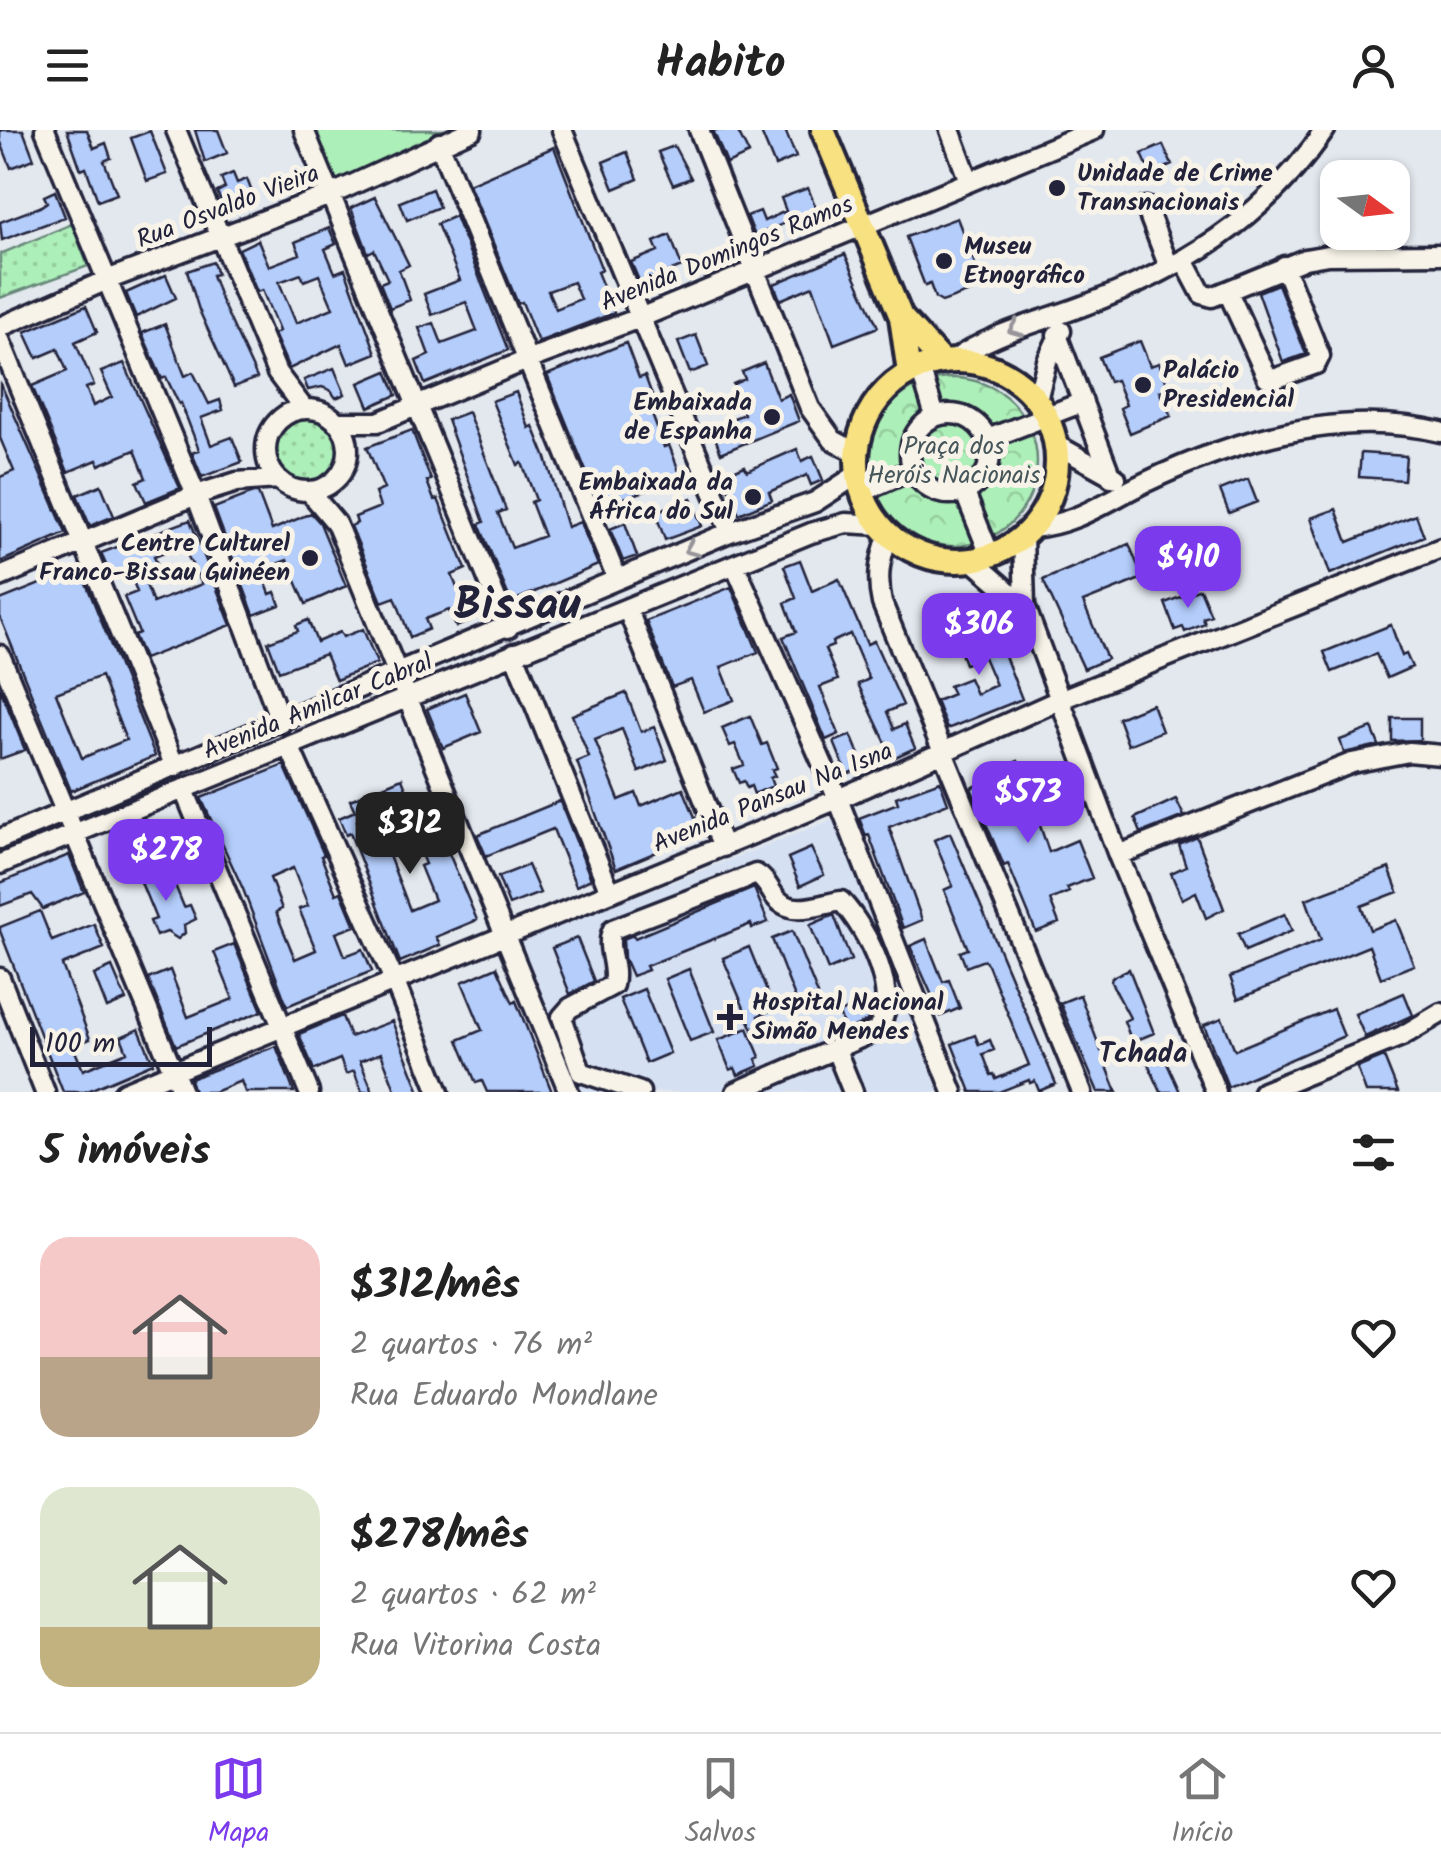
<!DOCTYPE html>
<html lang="pt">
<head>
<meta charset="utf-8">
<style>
	body { margin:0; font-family:Kalam,sans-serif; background:#f2f2f2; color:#222; height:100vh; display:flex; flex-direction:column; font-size:38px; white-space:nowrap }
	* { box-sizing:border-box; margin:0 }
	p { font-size:32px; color:#767676 }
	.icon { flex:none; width:55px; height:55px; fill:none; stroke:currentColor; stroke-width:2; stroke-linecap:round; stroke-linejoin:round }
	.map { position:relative; height:962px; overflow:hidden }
	.sheet { display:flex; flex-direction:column; background:#fff; flex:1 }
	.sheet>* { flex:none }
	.needle { width:65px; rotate:105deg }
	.controls { position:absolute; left:1320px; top:30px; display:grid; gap:20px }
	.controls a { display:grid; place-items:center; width:90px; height:90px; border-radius:20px; background:#fff; box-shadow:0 2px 8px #0004; font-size:50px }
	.scale { position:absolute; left:30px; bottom:25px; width:182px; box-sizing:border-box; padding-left:10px; border:5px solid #22223b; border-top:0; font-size:28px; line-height:35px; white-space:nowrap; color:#22223b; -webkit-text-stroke:8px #f7f3e8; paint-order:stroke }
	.price { position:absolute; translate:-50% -85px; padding:0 22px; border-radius:20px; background:#7c3aed; color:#fff; font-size:32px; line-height:65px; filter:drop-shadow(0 2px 5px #0008) }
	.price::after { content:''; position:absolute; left:50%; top:60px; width:30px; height:22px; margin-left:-15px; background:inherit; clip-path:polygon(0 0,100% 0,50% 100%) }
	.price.current { background:#222; color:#fff }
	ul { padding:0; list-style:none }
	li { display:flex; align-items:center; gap:30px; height:250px; padding:0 40px }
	li span { display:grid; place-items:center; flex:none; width:280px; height:200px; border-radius:30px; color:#555 }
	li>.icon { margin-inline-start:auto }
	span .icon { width:120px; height:120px; fill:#fffc; stroke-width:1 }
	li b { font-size:42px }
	h2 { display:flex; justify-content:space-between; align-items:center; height:120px; padding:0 40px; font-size:42px }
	header { display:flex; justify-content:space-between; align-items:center; height:130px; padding:0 40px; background:#fff; font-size:45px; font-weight:600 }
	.menu { display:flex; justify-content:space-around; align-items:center; height:140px; border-top:2px solid #e0e0e0; background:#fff; font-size:28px; color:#767676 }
	.menu a { display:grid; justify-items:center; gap:5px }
	.menu .current { color:#7c3aed }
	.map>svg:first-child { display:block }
</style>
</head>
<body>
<header><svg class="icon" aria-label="menu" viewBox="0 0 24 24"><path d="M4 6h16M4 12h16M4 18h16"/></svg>Habito<svg class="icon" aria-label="person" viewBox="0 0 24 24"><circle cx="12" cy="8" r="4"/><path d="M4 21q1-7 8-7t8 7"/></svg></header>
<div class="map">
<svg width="1441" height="962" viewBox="0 0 1441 962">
	<defs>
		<pattern id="forest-crowns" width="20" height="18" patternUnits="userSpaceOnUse" patternTransform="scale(2.5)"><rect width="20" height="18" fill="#adefb8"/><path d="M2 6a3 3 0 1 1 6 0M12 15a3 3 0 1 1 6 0" fill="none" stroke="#95cd9f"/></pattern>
		<pattern id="garden-dots" width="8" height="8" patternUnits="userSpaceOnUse" patternTransform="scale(2.5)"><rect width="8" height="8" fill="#adefb8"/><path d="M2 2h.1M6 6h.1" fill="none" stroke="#95cd9f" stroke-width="1.8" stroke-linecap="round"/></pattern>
	</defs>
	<rect width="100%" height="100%" fill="#e3e8ee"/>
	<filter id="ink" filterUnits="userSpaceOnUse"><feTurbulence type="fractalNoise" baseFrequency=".01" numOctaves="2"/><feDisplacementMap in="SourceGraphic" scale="20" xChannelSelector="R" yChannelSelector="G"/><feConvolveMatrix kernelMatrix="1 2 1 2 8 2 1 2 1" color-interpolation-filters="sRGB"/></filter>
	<g filter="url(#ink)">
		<!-- built -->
		<path fill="#d5e0f2" d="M834,689L941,962H579L517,812Z"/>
		<!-- forest -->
		<path fill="url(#forest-crowns)" stroke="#68887a" stroke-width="2.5" d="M869 332a84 84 0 1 1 168 0a84 84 0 1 1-168 0Z"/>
		<!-- garden -->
		<path fill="url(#garden-dots)" stroke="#68887a" stroke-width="2.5" d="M72,94L88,136L0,168V124Z
			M271 318a34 34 0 1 1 68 0a34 34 0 1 1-68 0Z"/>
		<!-- pitch -->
		<path fill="#adefb8" stroke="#68887a" stroke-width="2.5" d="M306,0H484L331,62Z"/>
		<!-- building -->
		<path fill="#b4cdfb" stroke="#22223b" stroke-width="2.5" fill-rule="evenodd" d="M0,0H23L34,29L11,38L0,10Z
			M67,0H87L94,18L106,13L111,28L104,31L117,64L98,71L86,38L81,40Z
			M195,0H218L227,23L205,32Z
			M713,0H737L749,24L727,34Z
			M760,0H785L796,27L775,36Z
			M150,1L167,44L147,51L131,8Z
			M1163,15L1172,35L1151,44L1142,24Z
			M674,16L691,48L673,55L658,22Z
			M554,17L602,140L597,142L614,183L538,212L522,172L518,174L469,54ZM573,152L580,169L556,179L548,161Z
			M627,22L638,49L614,59L603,32Z
			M233,43L237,53L247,49L253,65L223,77L217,62L225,58L221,48Z
			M808,58L820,88L793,99L790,91L755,106L747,86L760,81L764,91L786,81L781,68Z
			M432,59L439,77L407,90L400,72Z
			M55,61L65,87L2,110L0,92L40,77L47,72L44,66Z
			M375,67L409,135L399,140L410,170L390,178L380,153L388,150L374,120L368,123L351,78Z
			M455,86L508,220L425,254L416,231L429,225L419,198L434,193L442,214L477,201L466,172L432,185L424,164L460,150L437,94Z
			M957,88L984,157L942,172L935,168L930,154L925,156L906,107Z
			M329,98L336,114L325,119L335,143L345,139L376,223L349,234L341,214L289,239L274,204L279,201L262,160L257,162L239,119L258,110L269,136L300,124L295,112ZM301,144L304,151L319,145L333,178L296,193L279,152Z
			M670,105L682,137L640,153L631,132L658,121L654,112Z
			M845,124L878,197L834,214L813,156L780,170L774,154Z
			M213,132L217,144L212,145L221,170L257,248L234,257L199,180L187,141Z
			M166,145L176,168L136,187L126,163Z
			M1278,154L1306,224L1283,232L1258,162Z
			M86,176L97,202L75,212L94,255L86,258L93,276L112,267L101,242L124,233L180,358L146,372L137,352L146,348L135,320L99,335L97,330L68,342L32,256L67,241L58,219L37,228L25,202Z
			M165,194L185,246L193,242L209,274L220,270L223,280L201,288L211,315L232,307L242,332L202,347L192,323L199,320L181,273L179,274L166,247L162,249L142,203Z
			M696,205L708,236L690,243L678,212Z
			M1140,211L1150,236L1159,233L1169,258L1160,261L1171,286L1130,303L1120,278L1126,275L1116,250L1109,252L1099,227Z
			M626,213L639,248L645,246L656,276L650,279L664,317L669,315L682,349L606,374L594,344L588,346L547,245Z
			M764,233L778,269L789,264L799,291L721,323L714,305L722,301L719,294L744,284L733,254L745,249L742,242Z
			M334,238L345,264L336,268L330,260L322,257L308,260L304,250Z
			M387,241L397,265L369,277L359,253Z
			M0,252L66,403L0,432V347L14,341L0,308Z
			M516,262L529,298L533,296L546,328L567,397L580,392L598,435L511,472L479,394L484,392L447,290L468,282L506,380L498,383L512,418L544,406L531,372L536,370L522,333L518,335L492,271Z
			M412,300L431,350L427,351L434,370L438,369L466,439L452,445L470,491L456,497L449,480L425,489L429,499L410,507L395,467L382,472L351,396L357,393L355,387L380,377L375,363L384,359L367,317Z
			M797,319L802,331L813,326L823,350L811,355L807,345L769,362L772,370L739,384L723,345L745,336L747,341Z
			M1361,323L1406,326L1404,350L1359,347Z
			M1248,349L1257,372L1229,383L1220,360Z
			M101,355L114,386L90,396L77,365Z
			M253,363H258L272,400L311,383L320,393L346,456L306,474L287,430L261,440L270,464L275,462L280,475L254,485L214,378Z
			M691,368L702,396L665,410L655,382Z
			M1336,379L1348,412L1416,385L1424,406L1330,444L1311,388Z
			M190,390L231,495L144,529L134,505L139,503L124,467L137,462L129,440L111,447L101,423ZM182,415L202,454L153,473L145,452L161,445L154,426Z
			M625,393L637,426L623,431L610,399Z
			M1129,414L1143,448L1083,472L1107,529L1084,539L1043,450Z
			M800,430L812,461L839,449L867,514L874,511L903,575L887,582L894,599L905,594L915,618L893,628L858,554L869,549L850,504L832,512L833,516L825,519L838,550L820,557L839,604L826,610L783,507L796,502L785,473L796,468L784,436Z
			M80,438L155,626L71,661L0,487V470ZM101,546L126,610L82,628L56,563Z
			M731,457L758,522L721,537L734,570L704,582L691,550L672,557L646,491Z
			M1200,459L1211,485L1203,488L1205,494L1185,502L1183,497L1175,500L1165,473Z
			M308,490L317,512L340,502L343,507L363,499L377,533L336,550L325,524L279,541L268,512L298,501L296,495Z
			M991,491L1022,569L947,599L936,571L953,564L949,556L969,548L976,564L996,555L984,527L965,534L951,496L961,492L964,501Z
			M1391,495L1402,526L1406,524L1412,537L1387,548L1376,524L1332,542L1324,522Z
			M0,558L25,620L0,629Z
			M465,563L481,602L443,618L427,579Z
			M626,563L641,602L654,597L667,630L639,642L622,599L595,610L619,670L636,663L641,676L683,658L699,697L657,715L659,721L616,739L577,632L589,627L572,585Z
			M1152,574L1162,601L1128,615L1118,588Z
			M750,586L762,615L767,613L777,638L772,640L775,646L770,648L773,656L754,664L751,656L747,658L744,651L739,653L733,639L744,635L735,614L730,616L722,598Z
			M1392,588H1420V610L1392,611Z
			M1372,598L1379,615L1344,623L1340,610Z
			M851,605L864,637L847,644L834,612Z
			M1018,631L1049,722L1077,710L1092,748L1067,758L1069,762L1050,770L1059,793L1036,802L1008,734L1004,736L971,658L997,647L995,641Z
			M284,635L324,725L321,726L336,764L341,762L355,796L336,803L345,826L363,819L372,841L287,876L243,759L201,668ZM293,738L308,776L299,779L316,820L295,829L276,782L282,779L270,748Z
			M402,648L410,669L357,691L365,712L381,705L410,780L434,770L420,736L425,734L408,693L432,683L477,790L436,807L440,815L400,832L350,703L346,705L339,688L355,681L350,670Z
			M940,651L948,673L889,697L922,790L903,798L869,705L866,706L859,688L898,673L896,667Z
			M1176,669L1184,686L1141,703L1135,688Z
			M560,671L591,749L576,756L553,699L486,726L477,705Z
			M950,703L1056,954L1039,961L1035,951L1030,953L1029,950L999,962H971L952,914L975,905L979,915L990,910L994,920L983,924L991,945L994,944L996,949L1029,935L988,835L984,830L966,837L960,822L968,819L944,760L953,756L934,710Z
			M1197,707L1224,779L1206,788L1196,762L1182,769L1171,743L1186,736L1179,715Z
			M811,718L824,745L800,756L788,728Z
			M69,725L84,762L43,779L32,764L0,776V753Z
			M528,735L540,763L509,775L498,747Z
			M163,738H168L184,777L190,775L196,789L184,795L185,803L178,809L167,802L156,806L150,791L156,789L140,750Z
			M1389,738L1398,762L1361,776L1370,800L1396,790L1414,835L1381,848L1369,816L1238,869L1230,847L1321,810L1306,769Z
			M754,758L768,792L752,798L751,794L646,836L648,840L632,846L624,828L623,809L633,805L635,808Z
			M40,781L52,811L94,794L104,818L62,835L90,909L73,916L83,940L127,922L121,907L139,899L153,933L85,962H63L0,801V797Z
			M1285,784L1292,801L1245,821L1238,804Z
			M834,785L851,830L828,840L810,795Z
			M792,801L818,865L797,873L772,809Z
			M577,808L594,851L570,864L552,818Z
			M926,809L943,852L949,850L960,878L941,886L910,816Z
			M234,814L262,881L176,916L148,849L170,840L188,887L233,869L214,822Z
			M749,817L774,879L758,886L763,898L754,902L723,828Z
			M112,837L126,870L107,878L94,845Z
			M497,837L513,873L516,871L552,962H487L482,951L476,953L458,910L482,900L462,852Z
			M689,839L714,902L690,911L665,849Z
			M1129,839L1154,903L1132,912L1124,891L1130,888L1111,852L1112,847Z
			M644,859L670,923L646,933L620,869Z
			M1404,863L1413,885L1365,907L1355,884Z
			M1080,865L1101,921L1104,920L1110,933L1106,934L1117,962H1098L1060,873Z
			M872,870L867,891L845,901L839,883Z
			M1333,879L1344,906L1228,957L1204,895L1222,888L1235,920Z
			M342,886L350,907L392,891L420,962H396L381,923L360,931L373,962H362L354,941L346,944L340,929L314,940L299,904Z
			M748,898L760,927L756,929L759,936L738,945L735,938L730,940L718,910Z
			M276,916L294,962H245L241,951L214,962H194L190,949Z
			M1161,920L1180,962H1161L1145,927Z
			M1384,927L1398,962H1366L1357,938Z"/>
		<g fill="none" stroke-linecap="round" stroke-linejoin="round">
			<defs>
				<path id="minor" d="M45,0L196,365L281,593
					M176,0L277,243L304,279
					M304,0L508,498
					M562,0L730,402
					M699,0L810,278L833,310L859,324
					M950,0L969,51
					M439,13L617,449
					M1146,77L1169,137
					M1184,130L1202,164L1212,167L1305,129L1328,125L1441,124
					M1228,162L1267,247L1274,249L1316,234L1320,226L1284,136
					M0,197L107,150L330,65L472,0
					M1057,205L1111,347
					M0,210L175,637
					M953,231C991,203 1037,193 1080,177C1181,140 1263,90 1325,0
					M920,238L935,286
					M1037,270L1047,231L1061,201
					M266 320a41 41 0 1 1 82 0a41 41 0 1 1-82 0Z
					M910 324a40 40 0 1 1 80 0a40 40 0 1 1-80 0Z
					M336,292H378L527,230L642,187L1094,0
					M988,309L1083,272
					M1055,314L1116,348
					M309,361L336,393L569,962
					M862,362L912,340
					M965,363L990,425
					M1031,398C1076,394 1105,372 1144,353C1235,309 1339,278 1441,302
					M889,403C880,429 876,446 882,473L1082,962
					M1023,406L1025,476L1118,725L1216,962
					M972,430L1025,476
					M735,435L838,669L953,962
					M0,447L196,365L237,352L278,349
					M627,478L723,717
					M514,523L610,762
					M0,525L182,962
					M289,616L394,850L439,962
					M184,660L309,962
					M0,709L730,402L815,372L858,344
					M1118,725L1352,633L1409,622L1441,625
					M0,734L811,403L846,393L880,395
					M0,848L45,962
					M836,920L853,962
					M124,962L838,669L1059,570L1441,418
					M640,962L581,942L562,887L570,878L613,855C618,835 604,817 613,799L756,744C767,750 769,760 777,769C794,787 820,774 841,771C867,799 903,867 876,901L736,962
					M1263,962L1402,906L1441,883"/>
				<path id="major" d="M823,0L901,187L909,243
					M901,187L942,232
					M857 331a100 100 0 1 1 200 0a100 100 0 1 1-200 0Z"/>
			</defs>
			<!-- minor casing -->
			<use href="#minor" stroke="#22223b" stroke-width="25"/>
			<!-- major casing -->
			<use href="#major" stroke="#22223b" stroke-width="30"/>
			<!-- minor -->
			<use href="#minor" stroke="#f7f3e8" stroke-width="18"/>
			<!-- major -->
			<use href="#major" stroke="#f8e181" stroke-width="22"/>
		</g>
		<!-- one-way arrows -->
		<defs><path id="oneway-chevron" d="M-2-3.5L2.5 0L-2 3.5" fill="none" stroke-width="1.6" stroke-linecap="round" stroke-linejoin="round" transform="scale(2.5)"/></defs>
		<g stroke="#97959a">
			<use href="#oneway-chevron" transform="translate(1015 199) rotate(158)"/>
			<use href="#oneway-chevron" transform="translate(691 419) rotate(157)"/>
		</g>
	</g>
	<!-- markers -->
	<g fill="#22223b" stroke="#f7f3e8" stroke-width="4">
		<circle cx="1057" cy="58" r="10"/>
		<circle cx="944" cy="131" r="10"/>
		<circle cx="1143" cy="255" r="10"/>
		<circle cx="772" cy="287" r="10"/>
		<circle cx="753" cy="367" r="10"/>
		<circle cx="310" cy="428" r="10"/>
		<path d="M725 872h10v10h10v10h-10v10h-10v-10h-10v-10h10z"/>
	</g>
	<g text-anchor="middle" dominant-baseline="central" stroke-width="10" stroke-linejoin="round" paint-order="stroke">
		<!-- poi labels -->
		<g font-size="25" font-weight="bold" fill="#22223b" stroke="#f7f3e8" text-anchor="start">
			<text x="1077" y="44">Unidade de Crime<tspan x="1077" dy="29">Transnacionais</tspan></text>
			<text x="964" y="117">Museu<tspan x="964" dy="29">Etnográfico</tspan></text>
			<text x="1163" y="241">Palácio<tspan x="1163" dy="29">Presidencial</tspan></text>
			<text x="752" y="273" text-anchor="end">Embaixada<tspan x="752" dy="29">de Espanha</tspan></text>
			<text x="733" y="353" text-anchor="end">Embaixada da<tspan x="733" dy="29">África do Sul</tspan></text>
			<text x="290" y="414" text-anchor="end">Centre Culturel<tspan x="290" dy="29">Franco-Bissau Guinéen</tspan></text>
			<text x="752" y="873">Hospital Nacional<tspan x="752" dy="29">Simão Mendes</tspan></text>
		</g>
		<!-- street labels -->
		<g font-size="25" fill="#22223b" stroke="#f7f3e8">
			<text transform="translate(228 77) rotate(-21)">Rua Osvaldo Vieira</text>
			<text transform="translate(727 124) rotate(-22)">Avenida Domingos Ramos</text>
			<text transform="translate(318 577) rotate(-22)">Avenida Amilcar Cabral</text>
			<text transform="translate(773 668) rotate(-22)">Avenida Pansau Na Isna</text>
		</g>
		<!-- park labels -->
		<g font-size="25" fill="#45555a" stroke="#f7f3e8">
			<text x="954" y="317">Praça dos<tspan x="954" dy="29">Heróis Nacionais</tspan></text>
		</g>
		<!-- neighbourhood labels -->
		<g font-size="28" font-weight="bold" fill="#22223b" stroke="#f7f3e8">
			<text x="1143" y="924">Tchada</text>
		</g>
		<!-- town labels -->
		<g font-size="45" font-weight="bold" fill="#22223b" stroke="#f7f3e8">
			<text x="517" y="477">Bissau</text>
		</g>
	</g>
</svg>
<div class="controls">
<a><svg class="needle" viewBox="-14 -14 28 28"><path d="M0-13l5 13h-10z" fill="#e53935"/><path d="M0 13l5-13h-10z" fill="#767676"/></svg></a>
</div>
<div class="scale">100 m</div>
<b class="price" style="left:1188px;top:481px">$410</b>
<b class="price" style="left:979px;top:548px">$306</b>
<b class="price" style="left:1028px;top:716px">$573</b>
<b class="price current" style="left:410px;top:747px">$312</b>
<b class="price" style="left:166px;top:774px">$278</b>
</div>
<section class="sheet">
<h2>5 imóveis<svg class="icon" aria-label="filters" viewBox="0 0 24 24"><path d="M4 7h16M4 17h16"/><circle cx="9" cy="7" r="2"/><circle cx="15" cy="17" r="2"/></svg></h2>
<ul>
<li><span style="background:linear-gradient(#f6c9c9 60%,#b9a48a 0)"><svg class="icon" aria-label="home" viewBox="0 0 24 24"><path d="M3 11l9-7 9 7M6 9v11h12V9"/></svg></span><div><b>$312/mês</b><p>2 quartos · 76 m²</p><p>Rua Eduardo Mondlane</p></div><svg class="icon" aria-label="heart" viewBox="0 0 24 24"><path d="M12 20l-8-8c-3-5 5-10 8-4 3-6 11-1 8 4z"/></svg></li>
<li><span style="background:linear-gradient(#dfe7d0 70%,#c2b280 0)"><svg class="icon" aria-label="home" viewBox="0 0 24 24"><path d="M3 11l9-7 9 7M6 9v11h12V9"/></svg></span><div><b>$278/mês</b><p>2 quartos · 62 m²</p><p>Rua Vitorina Costa</p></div><svg class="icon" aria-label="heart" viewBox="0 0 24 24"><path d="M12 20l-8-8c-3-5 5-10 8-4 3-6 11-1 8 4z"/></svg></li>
</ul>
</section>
<nav class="menu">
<a class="current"><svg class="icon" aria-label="map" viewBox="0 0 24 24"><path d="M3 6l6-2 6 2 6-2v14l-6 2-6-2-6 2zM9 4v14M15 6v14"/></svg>Mapa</a>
<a><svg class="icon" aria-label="saved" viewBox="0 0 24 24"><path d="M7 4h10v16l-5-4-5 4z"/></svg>Salvos</a>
<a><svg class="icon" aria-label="home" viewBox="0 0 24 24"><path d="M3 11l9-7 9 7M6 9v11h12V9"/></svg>Início</a>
</nav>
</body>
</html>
